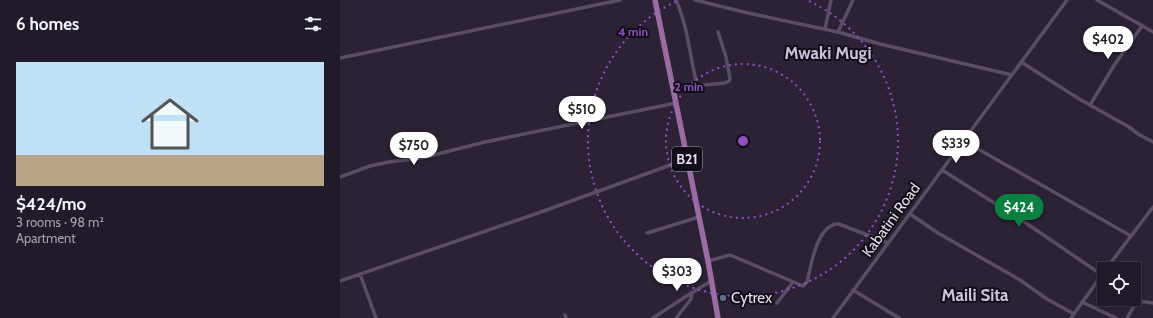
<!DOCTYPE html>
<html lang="en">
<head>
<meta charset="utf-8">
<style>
	body { margin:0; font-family:Cabin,sans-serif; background:#2d2734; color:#f1f3f6; height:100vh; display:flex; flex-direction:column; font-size:15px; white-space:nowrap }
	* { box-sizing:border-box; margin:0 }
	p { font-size:13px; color:#a2a1a8 }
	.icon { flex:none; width:22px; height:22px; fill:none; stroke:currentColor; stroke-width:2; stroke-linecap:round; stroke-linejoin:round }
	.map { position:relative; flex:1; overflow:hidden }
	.panel { display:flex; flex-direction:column; background:#211a28; width:340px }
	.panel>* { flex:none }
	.buttons { position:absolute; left:757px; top:262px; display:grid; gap:8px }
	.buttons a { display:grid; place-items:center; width:44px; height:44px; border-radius:0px; background:#211a28; box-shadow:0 2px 6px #0003,0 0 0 1px #3e3845; font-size:20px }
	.price { position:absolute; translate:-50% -34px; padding:0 9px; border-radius:14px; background:#fff; color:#222; font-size:13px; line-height:26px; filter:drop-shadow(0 1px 2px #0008) }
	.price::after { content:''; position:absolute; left:50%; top:24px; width:12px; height:9px; margin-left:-6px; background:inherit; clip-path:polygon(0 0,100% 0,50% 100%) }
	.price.on { background:#0b8043; color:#fff }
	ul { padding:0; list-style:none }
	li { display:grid; align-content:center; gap:8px; height:212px; padding:0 16px }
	li span { display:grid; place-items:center; height:124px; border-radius:0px; color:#555 }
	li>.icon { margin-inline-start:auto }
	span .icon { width:72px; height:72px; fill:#fffc; stroke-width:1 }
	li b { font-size:17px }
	h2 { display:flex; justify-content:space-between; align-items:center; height:48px; padding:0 16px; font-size:17px }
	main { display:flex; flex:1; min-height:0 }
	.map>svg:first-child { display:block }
</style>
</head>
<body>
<main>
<section class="panel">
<h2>6 homes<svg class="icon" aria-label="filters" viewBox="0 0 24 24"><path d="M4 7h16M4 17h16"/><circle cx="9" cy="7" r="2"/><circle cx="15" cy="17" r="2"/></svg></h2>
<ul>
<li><span style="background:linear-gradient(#bfe0f5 75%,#b9a48a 0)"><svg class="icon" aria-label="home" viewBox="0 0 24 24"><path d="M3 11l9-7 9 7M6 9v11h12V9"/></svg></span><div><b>$424/mo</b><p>3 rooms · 98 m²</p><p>Apartment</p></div></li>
</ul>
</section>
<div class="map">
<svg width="813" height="318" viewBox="0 0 813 318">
	<rect width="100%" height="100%" fill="#2c2235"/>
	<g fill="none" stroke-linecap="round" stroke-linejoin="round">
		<!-- minor -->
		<path stroke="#594e63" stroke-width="3.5" d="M336,0C348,27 350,57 357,86
			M355,0L408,13L498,32L540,44L672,75
			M757,0L813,32
			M485,29L491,0
			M498,32L513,0
			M0,58L280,0
			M681,62L741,100L789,127L798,134L813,142
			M333,88L385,83L389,81L390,79L386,57L378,32
			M750,105L775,64L802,26
			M624,141L791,236
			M602,170L686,223L762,275
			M0,177L30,166L49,162L82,158L145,142L336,103
			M570,214L598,233L680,280L707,299L734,314
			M307,233L359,217
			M368,261L390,255L463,286L467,282C471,266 476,231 493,225C493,224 498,224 499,224L548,243
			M766,269L813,207
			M20,274L36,318
			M0,281L201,212L347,159
			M513,290L559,318
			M742,302L776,318
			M437,303L453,282
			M225,315L226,318
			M313,318L345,297L371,281
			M336,318L351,299L352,293
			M493,318L727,0
			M731,318L764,272
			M787,318L797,301L813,303"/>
		<!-- trunk -->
		<path stroke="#996ca3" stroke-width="5.5" d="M315,0L368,261L378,318"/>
	</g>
	<!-- distance rings -->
	<g fill="none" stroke="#9050c8" stroke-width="2" stroke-dasharray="2 4">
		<circle cx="403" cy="141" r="77"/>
		<path d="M469 1A155 155 0 1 1 337 1"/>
	</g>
	<!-- markers -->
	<circle fill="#5c6f8a" stroke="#120e16" stroke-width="1.5" cx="383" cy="298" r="4"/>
	<g text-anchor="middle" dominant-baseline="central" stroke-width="4" stroke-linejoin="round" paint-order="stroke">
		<!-- shield labels -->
		<rect fill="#120e16" stroke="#a6a1ac" stroke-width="1" x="332" y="147" width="30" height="24" rx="3"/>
		<g font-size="14" font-weight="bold" fill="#e5e0ec">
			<text x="347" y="159">B21</text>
		</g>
		<!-- street labels -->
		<g font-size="15" fill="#e5e0ec" stroke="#120e16">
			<text transform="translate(551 220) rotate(-54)">Kabatini Road</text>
		</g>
		<!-- poi labels -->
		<g font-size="15" fill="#e5e0ec" stroke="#120e16" text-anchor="start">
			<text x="391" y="298">Cytrex</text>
		</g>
		<!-- quarter labels -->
		<g font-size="17" font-weight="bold" fill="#cdc2da" stroke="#120e16">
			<text x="488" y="53">Mwaki Mugi</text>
			<text x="635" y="295">Maili Sita</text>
		</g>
	</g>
	<circle cx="403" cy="141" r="6" fill="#9050c8" stroke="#120e16" stroke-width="2"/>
	<g font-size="12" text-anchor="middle" font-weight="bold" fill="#9050c8" stroke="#120e16" stroke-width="4" stroke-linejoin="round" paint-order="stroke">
		<text x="293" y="36">4 min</text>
		<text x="349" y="91">2 min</text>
	</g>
</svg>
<div class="buttons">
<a><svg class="icon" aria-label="locate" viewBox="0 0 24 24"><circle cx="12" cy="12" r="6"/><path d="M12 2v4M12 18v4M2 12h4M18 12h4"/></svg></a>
</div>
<b class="price" style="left:768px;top:60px">$402</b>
<b class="price" style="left:242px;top:130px">$510</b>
<b class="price" style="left:616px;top:164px">$339</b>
<b class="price" style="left:74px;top:166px">$750</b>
<b class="price on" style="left:679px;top:228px">$424</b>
<b class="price" style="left:337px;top:292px">$303</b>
</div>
</main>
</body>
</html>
